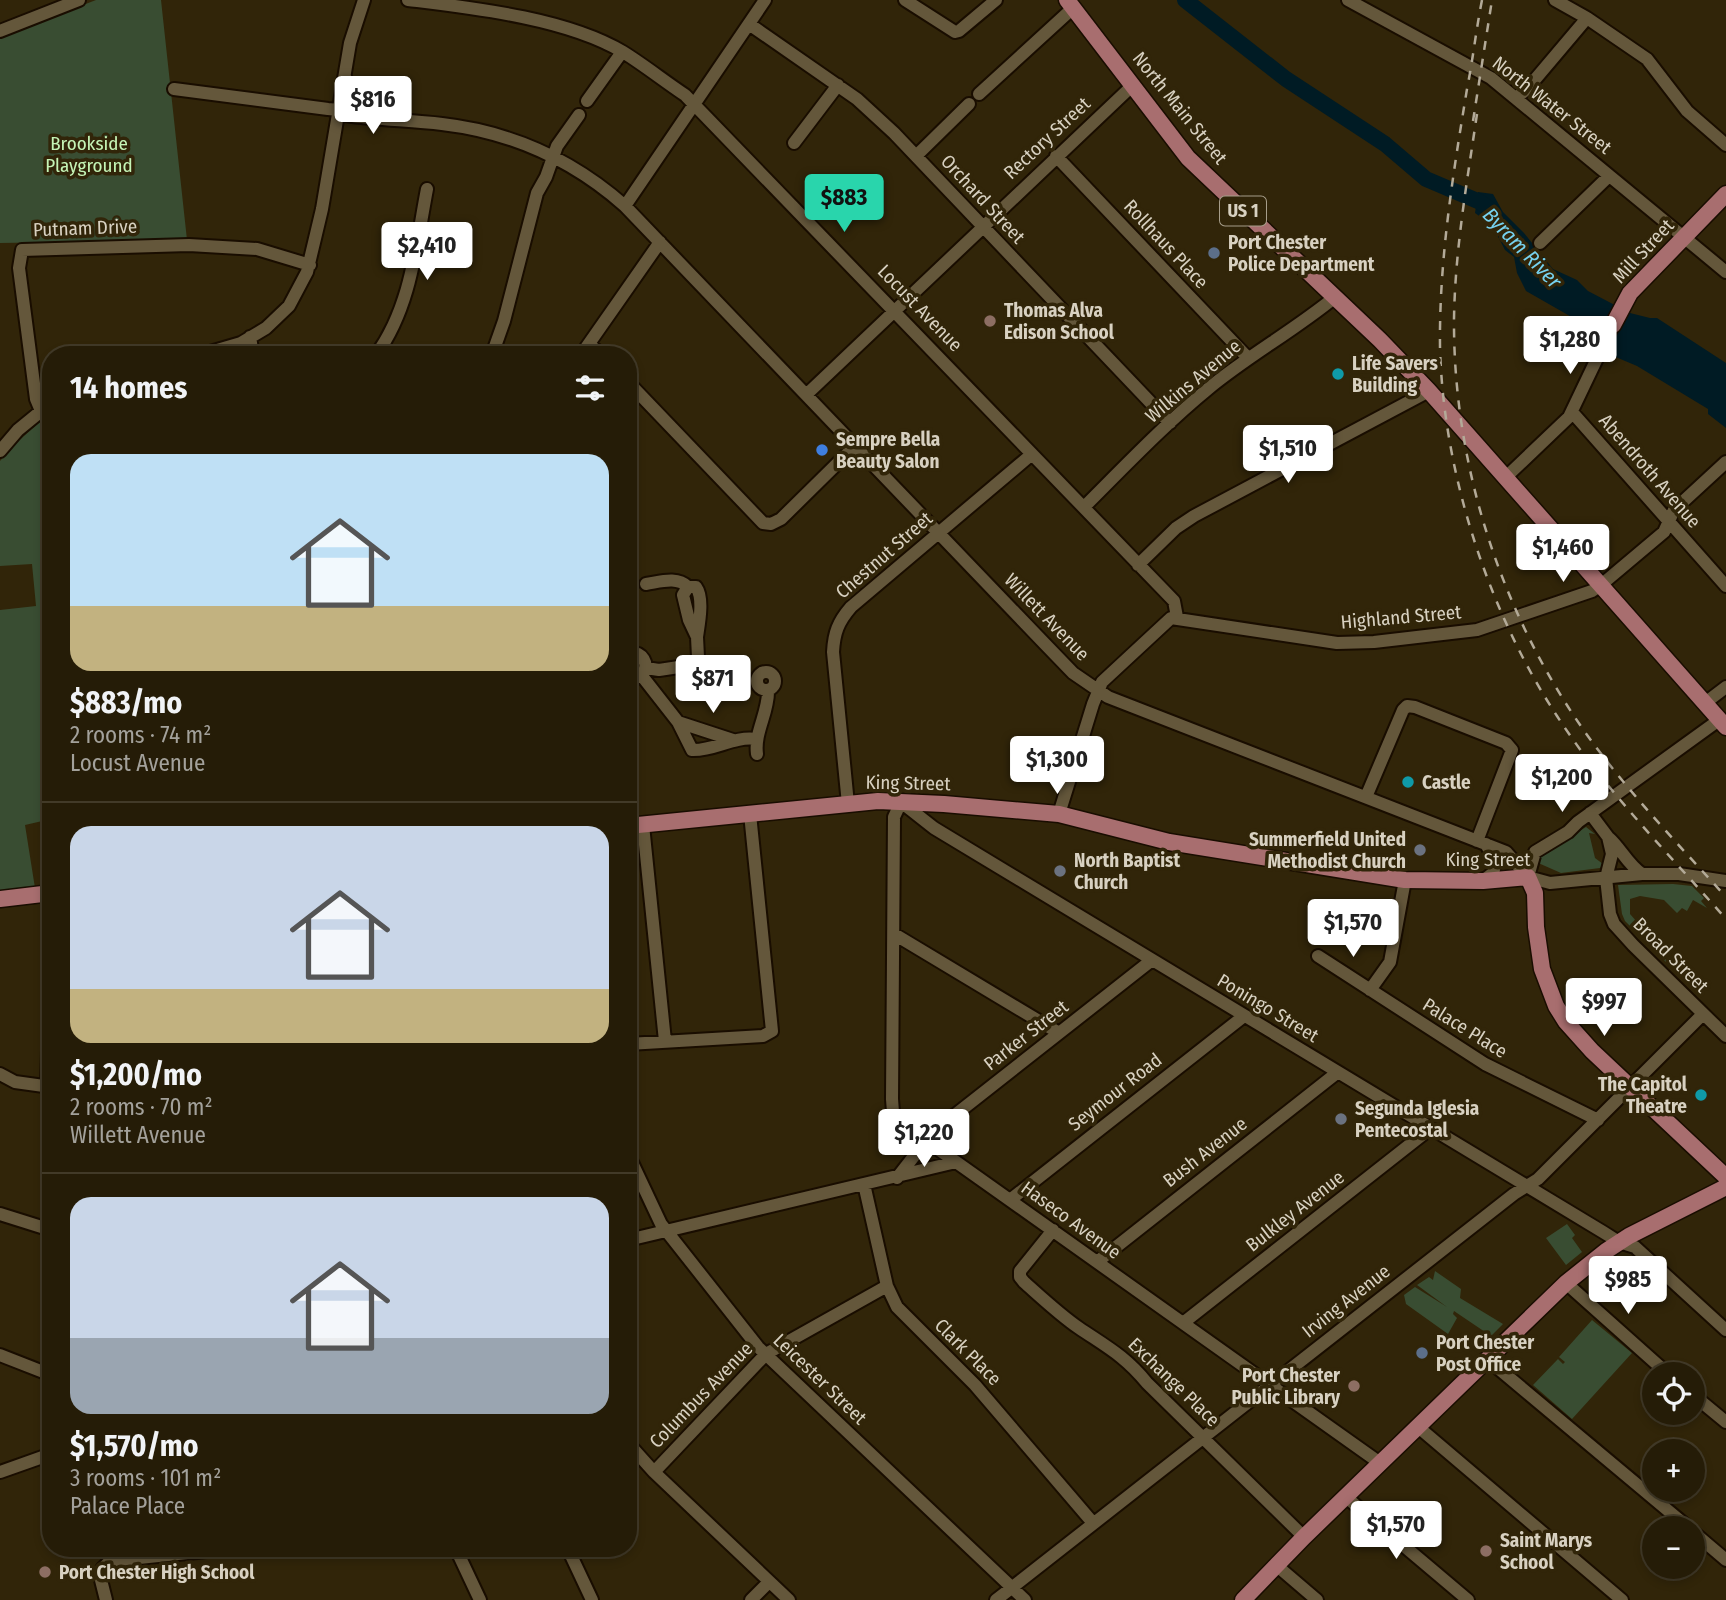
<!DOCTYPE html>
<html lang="en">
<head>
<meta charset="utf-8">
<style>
	body { margin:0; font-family:"Fira Sans Condensed",sans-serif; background:#312915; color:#f1f3f6; height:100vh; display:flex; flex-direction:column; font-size:26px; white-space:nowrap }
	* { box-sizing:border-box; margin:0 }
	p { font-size:23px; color:#a3a19b }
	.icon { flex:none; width:38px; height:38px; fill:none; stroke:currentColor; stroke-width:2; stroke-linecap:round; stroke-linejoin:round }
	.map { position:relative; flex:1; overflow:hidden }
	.side { position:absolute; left:42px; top:346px; width:595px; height:1211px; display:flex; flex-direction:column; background:#251c07; border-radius:28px; box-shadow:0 4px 10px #0003,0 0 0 2px #423a28 }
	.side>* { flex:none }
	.buttons { position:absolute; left:1642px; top:1362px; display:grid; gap:14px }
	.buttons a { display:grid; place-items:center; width:63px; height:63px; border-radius:50%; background:#251c07; box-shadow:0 4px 10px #0003,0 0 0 2px #423a28; font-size:35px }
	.price { position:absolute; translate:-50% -60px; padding:0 16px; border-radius:7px; background:#fff; color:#222; font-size:23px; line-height:46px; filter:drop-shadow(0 2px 4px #0008) }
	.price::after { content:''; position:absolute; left:50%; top:42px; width:21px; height:16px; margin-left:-10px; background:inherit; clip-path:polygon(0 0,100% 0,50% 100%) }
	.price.current { background:#29d5ac; color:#111 }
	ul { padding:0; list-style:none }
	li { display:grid; align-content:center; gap:14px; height:371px; padding:0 28px }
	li+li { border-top:2px solid #423a28 }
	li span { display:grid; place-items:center; height:217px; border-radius:21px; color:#555 }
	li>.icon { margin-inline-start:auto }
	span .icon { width:126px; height:126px; fill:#fffc; stroke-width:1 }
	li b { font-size:30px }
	h2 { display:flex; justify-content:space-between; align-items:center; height:84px; padding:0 28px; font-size:30px }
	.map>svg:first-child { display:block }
</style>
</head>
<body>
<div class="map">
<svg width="1726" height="1600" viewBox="0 0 1726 1600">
	<rect width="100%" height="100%" fill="#312509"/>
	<!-- green -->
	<path fill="#394d32" d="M96,0H161L187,240L0,243V37Z
		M51,412V819L25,825L35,888L0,892V610L36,606L32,564L0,566V461L15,444Z
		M1586,827L1595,834L1589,833L1595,858L1603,864L1600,868L1561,873L1536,862L1539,856Z
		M1673,884L1692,886L1704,898L1701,901L1707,908L1693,900L1687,911L1682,908L1677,913L1664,900L1640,896L1630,899V914L1674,964L1671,967L1625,921L1622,914L1618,885Z
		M1567,1224L1575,1235L1572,1238L1582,1252L1566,1265L1546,1238Z
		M1435,1271L1461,1289L1460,1298L1503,1324L1491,1336L1454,1311L1453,1314L1457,1318L1448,1334L1406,1304L1404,1295L1415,1287L1447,1307L1417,1285L1429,1277L1433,1280Z
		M1592,1320L1632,1353L1572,1419L1533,1385L1558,1359L1563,1364L1565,1362L1559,1357Z"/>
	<!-- water -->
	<path fill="#001b24" d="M1478,192L1493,194L1503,212L1524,233L1553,269L1577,280L1588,291L1630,313L1650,318H1657L1726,363V428L1708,414V409L1637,366L1568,337L1575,319L1526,291L1517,273L1514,257L1505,250L1492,225L1475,213Z"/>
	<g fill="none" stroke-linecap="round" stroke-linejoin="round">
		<!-- river -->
		<path stroke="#001b24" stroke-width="16" d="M1185,0L1286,79L1385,144L1426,179L1480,202L1493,212"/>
		<defs>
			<path id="minor" d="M408,0C473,8 566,18 623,52C644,65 664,81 685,95L1174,601L1177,617
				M905,0L955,32L959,31L996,0
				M1348,0L1491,78L1726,272
				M1555,0L1587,18L1647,59L1687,111L1726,145
				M749,24L857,99L894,133L1170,423
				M0,31L79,0
				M345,77C352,95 361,102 377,112
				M174,89L328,109L339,110L346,107
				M979,94L1073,8
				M1516,98L1527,89L1587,18
				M587,101L622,52
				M339,110L346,115C378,120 410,120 442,124C511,132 573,160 625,206L1045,644L1073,673L1108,697L1506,852L1528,877
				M794,143L838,85
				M916,156L969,104
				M1056,156L1248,358
				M625,206L765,0
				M1540,243L1609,176
				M250,337L253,355
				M589,344L602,355
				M200,355L241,343L266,328L289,306L307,272L322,209L350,43L364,0
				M376,355C411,307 416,246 427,189
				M492,355L504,321L537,193L546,177L557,146L579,115
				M581,355L660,242
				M628,382L763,523L771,524L781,519L855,446
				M807,394L1133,85
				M41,411L36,399L19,268L22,250L189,245L257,249L310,265
				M1572,412L1726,586
				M0,451L18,430L51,403
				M1506,477L1569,417L1613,325
				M1085,506C1125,466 1165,424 1209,388C1249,355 1295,330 1335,297
				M1138,565L1176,528L1194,516L1429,391
				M646,584C660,582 677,576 688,587
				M688,587H696C704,598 699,623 697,637L689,620L683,595Z
				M628,652C643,652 650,663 642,676L628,679
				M646,668L659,670L692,665L698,657L697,637
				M757 681a9 9 0 1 1 18 0a9 9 0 1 1-18 0Z
				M642,676L678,722L692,750C715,751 733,736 756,739
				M1705,703L1726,687
				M678,722L733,740
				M757,754C754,732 769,712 768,690
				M1366,797L1403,710L1407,706L1415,707L1506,743L1512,750L1477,841
				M848,804L833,652C834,633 838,622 851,607L1032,454
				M1590,813L1608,837L1612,854L1606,878L1610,914L1614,924L1633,945L1726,1036
				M1059,814L1093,704L1102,682L1171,618L1337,643L1374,642L1477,630L1592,591L1601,585L1664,532L1674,510L1726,462
				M643,825L665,1041
				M1608,837C1621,848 1627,864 1642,874
				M1528,877L1535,852L1568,832L1578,822L1719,720
				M1528,877L1550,883L1642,874H1679L1726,881
				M1483,881L1493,873L1496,862L1486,844
				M894,934L1059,1033
				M1318,956L1485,1064L1598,1120
				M1370,990L1390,962L1405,880
				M628,1044L763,1036L772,1031L750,814
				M0,1074L15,1082L51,1087
				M47,1087L51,943
				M628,1154L661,1224L758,1347L1025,1600
				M897,1178L932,1133L1152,960
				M864,1184L887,1286L897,1307L975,1385L1093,1523
				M1010,1200L1244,1016
				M0,1214L51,1230
				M1053,1230L1020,1271V1277L1024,1282C1042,1298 1060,1315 1079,1328C1107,1347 1125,1356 1147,1383L1304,1537
				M628,1240L956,1162
				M1097,1262L1338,1072
				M1566,1283L1668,1374
				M1183,1323L1431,1128
				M0,1355L51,1375
				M1487,1359L1689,1528
				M1692,1394L1726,1422
				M1417,1426L1622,1600
				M628,1443L654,1472L789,1600
				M1380,1463L897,1120L893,1112L892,1099L894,817L901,802L934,828L1603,1232L1619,1242L1635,1247L1726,1330
				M0,1472L51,1454
				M654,1472L766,1354L887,1286
				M1346,1497L1468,1600
				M1692,1531L1726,1560
				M456,1549L480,1600
				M568,1549L592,1600
				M1276,1565L1317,1600
				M106,1600L101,1580L102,1569L110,1561L226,1549
				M751,1600L769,1582
				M996,1600L1514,1194L1538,1179L1703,1014"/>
			<path id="major" d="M1067,0L1188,158L1380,340L1429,391L1726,727
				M1613,325L1630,293L1726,194
				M628,826L878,801L944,804L1059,814L1169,842L1405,880L1483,881L1528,877L1535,893L1536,927L1542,969L1556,1006L1566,1022L1592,1051L1726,1177
				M0,899L51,893
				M1243,1600L1304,1537L1566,1283L1606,1251L1629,1236L1726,1187"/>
		</defs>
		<!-- minor casing -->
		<use href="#minor" stroke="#190d00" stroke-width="16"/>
		<!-- major casing -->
		<use href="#major" stroke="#190d00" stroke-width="19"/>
		<!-- minor -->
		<use href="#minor" stroke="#64573b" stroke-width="12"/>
		<!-- major -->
		<use href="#major" stroke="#a86e6f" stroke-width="16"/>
		<!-- rail -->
		<path stroke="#b3aa98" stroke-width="2.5" stroke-dasharray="9 9" stroke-linecap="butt" d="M1482,0C1476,30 1473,59 1467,89C1453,174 1439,260 1440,347C1443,472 1488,611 1557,716C1605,790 1668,853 1726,919
			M1477,114C1467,182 1455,250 1454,319C1453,465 1501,613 1585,732C1627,791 1678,844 1726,897
			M1473,121L1492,0"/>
	</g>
	<!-- markers -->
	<g fill="#5c6f8a" stroke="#312509" stroke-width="2.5">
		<circle cx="1214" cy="253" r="7"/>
		<circle cx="1422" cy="1353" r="7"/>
	</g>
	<g fill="#8d6e63" stroke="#312509" stroke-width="2.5">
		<circle cx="990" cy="321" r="7"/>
		<circle cx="1354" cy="1386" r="7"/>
		<circle cx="1486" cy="1551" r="7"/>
		<circle cx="45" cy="1572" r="7"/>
	</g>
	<g fill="#0f9aa8" stroke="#312509" stroke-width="2.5">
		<circle cx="1338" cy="374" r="7"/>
		<circle cx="1408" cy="782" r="7"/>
		<circle cx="1701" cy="1095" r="7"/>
	</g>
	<circle fill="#3f7fe0" stroke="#312509" stroke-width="2.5" cx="822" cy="450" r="7"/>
	<g fill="#6b7280" stroke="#312509" stroke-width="2.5">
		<circle cx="1420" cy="850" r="7"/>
		<circle cx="1060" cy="871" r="7"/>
		<circle cx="1341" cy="1119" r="7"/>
	</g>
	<g text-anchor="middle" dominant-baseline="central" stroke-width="7" stroke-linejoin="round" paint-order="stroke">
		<!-- shield labels -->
		<rect fill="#312509" stroke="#a69d8a" stroke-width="2" x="1220" y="196.5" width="46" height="29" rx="5"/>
		<g font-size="18" font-weight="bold" fill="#d8d1c1">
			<text x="1243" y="211">US 1</text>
		</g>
		<!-- street labels -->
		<g font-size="19" fill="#d8d1c1" stroke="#312509">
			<text transform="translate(1552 105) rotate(38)">North Water Street</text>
			<text transform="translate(1180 108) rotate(51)">North Main Street</text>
			<text transform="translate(1047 138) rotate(-43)">Rectory Street</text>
			<text transform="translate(983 199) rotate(47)">Orchard Street</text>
			<text transform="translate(85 228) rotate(-2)">Putnam Drive</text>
			<text transform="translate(1166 244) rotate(47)">Rollhaus Place</text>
			<text transform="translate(1643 251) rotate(-47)">Mill Street</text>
			<text transform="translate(920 308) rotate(46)">Locust Avenue</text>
			<text transform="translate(1193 381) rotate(-40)">Wilkins Avenue</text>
			<text transform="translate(1650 471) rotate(49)">Abendroth Avenue</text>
			<text transform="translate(884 555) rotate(-41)">Chestnut Street</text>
			<text transform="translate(1047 617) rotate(46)">Willett Avenue</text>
			<text transform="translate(1401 617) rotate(-5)">Highland Street</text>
			<text transform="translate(908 783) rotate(1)">King Street</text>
			<text x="1488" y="859">King Street</text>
			<text transform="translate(1671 955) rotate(45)">Broad Street</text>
			<text transform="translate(1268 1008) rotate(31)">Poningo Street</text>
			<text transform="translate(1465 1028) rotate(32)">Palace Place</text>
			<text transform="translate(1026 1035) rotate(-38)">Parker Street</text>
			<text transform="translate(1115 1092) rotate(-38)">Seymour Road</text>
			<text transform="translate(1205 1152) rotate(-38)">Bush Avenue</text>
			<text transform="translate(1295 1211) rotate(-38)">Bulkley Avenue</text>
			<text transform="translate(1071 1220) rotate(36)">Haseco Avenue</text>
			<text transform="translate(1346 1301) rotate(-38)">Irving Avenue</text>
			<text transform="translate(968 1352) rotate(45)">Clark Place</text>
			<text transform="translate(820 1379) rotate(44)">Leicester Street</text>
			<text transform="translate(1174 1382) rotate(44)">Exchange Place</text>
			<text transform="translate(701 1395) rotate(-46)">Columbus Avenue</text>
		</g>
		<!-- park labels -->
		<g font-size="19" fill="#c5f4b6" stroke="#312509">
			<text x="89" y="143">Brookside<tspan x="89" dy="22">Playground</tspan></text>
		</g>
		<!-- poi labels -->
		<g font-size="19" font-weight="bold" fill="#d8d1c1" stroke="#312509" text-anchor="start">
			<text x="1228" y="242">Port Chester<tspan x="1228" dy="22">Police Department</tspan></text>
			<text x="1004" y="310">Thomas Alva<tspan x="1004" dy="22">Edison School</tspan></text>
			<text x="1352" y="363">Life Savers<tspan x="1352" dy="22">Building</tspan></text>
			<text x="836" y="439">Sempre Bella<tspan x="836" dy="22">Beauty Salon</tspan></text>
			<text x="1422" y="782">Castle</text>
			<text x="1406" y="839" text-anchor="end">Summerfield United<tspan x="1406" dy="22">Methodist Church</tspan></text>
			<text x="1074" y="860">North Baptist<tspan x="1074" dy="22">Church</tspan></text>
			<text x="1687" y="1084" text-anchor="end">The Capitol<tspan x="1687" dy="22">Theatre</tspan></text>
			<text x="1355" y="1108">Segunda Iglesia<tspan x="1355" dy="22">Pentecostal</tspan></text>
			<text x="1436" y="1342">Port Chester<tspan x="1436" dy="22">Post Office</tspan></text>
			<text x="1340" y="1375" text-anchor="end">Port Chester<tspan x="1340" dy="22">Public Library</tspan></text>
			<text x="1500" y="1540">Saint Marys<tspan x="1500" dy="22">School</tspan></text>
			<text x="59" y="1572">Port Chester High School</text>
		</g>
		<!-- water labels -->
		<g font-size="21" font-style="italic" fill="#76d1ee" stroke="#312509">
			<text transform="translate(1522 248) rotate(46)">Byram River</text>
		</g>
	</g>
</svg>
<div class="buttons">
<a><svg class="icon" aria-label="locate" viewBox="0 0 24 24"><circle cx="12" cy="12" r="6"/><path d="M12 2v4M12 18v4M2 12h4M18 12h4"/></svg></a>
<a>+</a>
<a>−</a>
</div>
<b class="price" style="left:373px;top:136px">$816</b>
<b class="price current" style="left:844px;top:234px">$883</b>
<b class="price" style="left:427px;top:282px">$2,410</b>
<b class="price" style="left:1570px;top:376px">$1,280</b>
<b class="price" style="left:1288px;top:485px">$1,510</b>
<b class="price" style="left:1563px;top:584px">$1,460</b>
<b class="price" style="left:713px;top:715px">$871</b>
<b class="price" style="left:1057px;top:796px">$1,300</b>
<b class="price" style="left:1562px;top:814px">$1,200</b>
<b class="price" style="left:1353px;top:959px">$1,570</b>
<b class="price" style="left:1604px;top:1038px">$997</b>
<b class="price" style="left:924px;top:1169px">$1,220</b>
<b class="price" style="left:1628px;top:1316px">$985</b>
<b class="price" style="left:1396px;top:1561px">$1,570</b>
<section class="side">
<h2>14 homes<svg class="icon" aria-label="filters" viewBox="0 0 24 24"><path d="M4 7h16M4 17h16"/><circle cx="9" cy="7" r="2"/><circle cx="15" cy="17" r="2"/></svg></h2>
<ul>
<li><span style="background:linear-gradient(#bfe0f5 70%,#c2b280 0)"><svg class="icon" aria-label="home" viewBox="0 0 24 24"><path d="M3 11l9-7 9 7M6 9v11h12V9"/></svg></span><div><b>$883/mo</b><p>2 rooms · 74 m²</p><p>Locust Avenue</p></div></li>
<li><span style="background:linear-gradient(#c9d6e8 75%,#c2b280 0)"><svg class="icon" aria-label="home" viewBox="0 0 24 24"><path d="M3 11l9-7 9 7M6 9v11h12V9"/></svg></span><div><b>$1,200/mo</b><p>2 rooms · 70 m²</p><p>Willett Avenue</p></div></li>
<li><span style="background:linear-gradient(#c9d6e8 65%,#9aa5b1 0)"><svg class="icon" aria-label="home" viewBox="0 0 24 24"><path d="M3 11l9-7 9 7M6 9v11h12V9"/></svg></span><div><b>$1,570/mo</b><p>3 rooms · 101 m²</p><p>Palace Place</p></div></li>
</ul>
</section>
</div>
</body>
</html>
